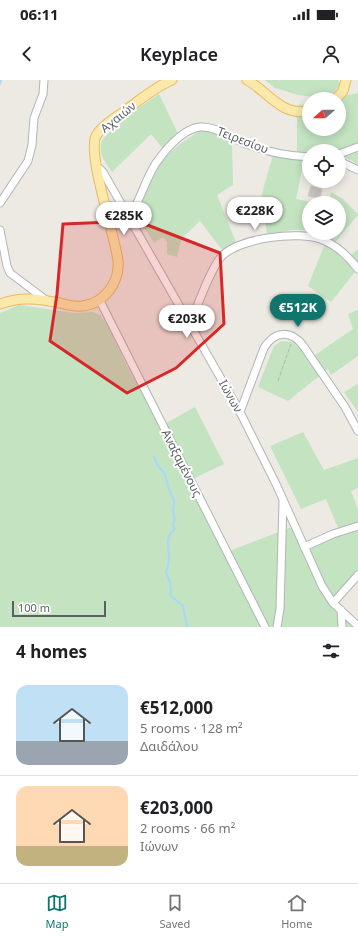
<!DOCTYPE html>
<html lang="en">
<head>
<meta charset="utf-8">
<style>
	body { margin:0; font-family:"Noto Sans",sans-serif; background:#f2f2f2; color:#202124; height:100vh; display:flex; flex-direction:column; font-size:15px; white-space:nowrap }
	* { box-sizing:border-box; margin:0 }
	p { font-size:13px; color:#757577 }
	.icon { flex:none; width:22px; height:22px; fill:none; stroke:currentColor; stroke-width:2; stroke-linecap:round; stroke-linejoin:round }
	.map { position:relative; height:547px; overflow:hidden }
	.details { display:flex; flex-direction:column; background:#fff; flex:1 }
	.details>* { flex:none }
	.needle { width:26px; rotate:249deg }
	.fabs { position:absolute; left:302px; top:12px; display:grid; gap:8px }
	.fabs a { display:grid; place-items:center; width:44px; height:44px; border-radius:50%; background:#fff; box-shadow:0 2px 10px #0003; font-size:20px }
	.scale { position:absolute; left:12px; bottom:10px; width:94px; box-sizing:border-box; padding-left:4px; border:2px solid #5b5f63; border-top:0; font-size:11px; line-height:14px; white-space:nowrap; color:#5b5f63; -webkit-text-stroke:3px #fff; paint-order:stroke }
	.price { position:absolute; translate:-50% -34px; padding:0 9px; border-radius:14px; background:#fff; color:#222; font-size:13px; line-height:26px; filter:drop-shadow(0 1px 2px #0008) }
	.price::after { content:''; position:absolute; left:50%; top:24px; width:12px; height:9px; margin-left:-6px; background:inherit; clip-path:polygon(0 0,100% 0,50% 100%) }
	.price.current { background:#0f766e; color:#fff }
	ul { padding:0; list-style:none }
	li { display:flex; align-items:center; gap:12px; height:100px; padding:0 16px }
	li+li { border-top:1px solid #e0e0e0 }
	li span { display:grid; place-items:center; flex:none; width:112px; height:80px; border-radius:12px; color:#555 }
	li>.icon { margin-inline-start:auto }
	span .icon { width:48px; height:48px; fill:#fffc; stroke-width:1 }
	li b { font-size:17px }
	h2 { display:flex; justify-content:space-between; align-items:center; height:48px; padding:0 16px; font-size:17px }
	.status { display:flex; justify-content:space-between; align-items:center; height:28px; padding:0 20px; background:#fff; direction:ltr }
	.status svg { height:11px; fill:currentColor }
	header { display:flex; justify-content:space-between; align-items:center; height:52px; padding:0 16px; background:#fff; font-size:18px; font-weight:600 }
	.menu { display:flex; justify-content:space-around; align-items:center; height:56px; border-top:1px solid #e0e0e0; background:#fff; font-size:11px; color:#757577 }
	.menu a { display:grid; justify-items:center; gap:2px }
	.menu .current { color:#0f766e }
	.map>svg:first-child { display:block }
</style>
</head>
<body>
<div class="status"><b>06:11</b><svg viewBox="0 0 49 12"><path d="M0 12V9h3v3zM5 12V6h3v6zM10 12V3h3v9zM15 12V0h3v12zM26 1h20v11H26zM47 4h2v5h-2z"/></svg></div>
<header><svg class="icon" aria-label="back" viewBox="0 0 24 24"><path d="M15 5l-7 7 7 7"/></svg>Keyplace<svg class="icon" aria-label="person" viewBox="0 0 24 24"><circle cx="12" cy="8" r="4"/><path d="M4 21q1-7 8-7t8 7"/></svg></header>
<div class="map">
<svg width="358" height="547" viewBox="0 0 358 547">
	<rect width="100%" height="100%" fill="#edeae3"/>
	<!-- green -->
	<path fill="#c3e3c1" d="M265,0H338L340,5L334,13L313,17L298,15L275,8Z
		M358,13V85L351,80L339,76V71H309V75H305L296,119L316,123H309V150H292L267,155L262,113L273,75L297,79V26L309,23V49H339V19H328Z
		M159,14L179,56L164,70L151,54L112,92C106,84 99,75 101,64C103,52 147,22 159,14Z
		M199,51H209L232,62L233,105L217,115L237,165L223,171L200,141L182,158L177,177L167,174V162L163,157L154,163L136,135C145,116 152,92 167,76C176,66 188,59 199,51Z
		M331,112L343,119L358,134V135L332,166L346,179L358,169V188L331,222L308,206L328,156L321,153H339V123H329Z
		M19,225L75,233L93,232L100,235L108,246L127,286L161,346L195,327L224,384L188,401L224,473L292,447L303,469L341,455L326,419L301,429L270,366L303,352L324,390L358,378V408L351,411L358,429V494L331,523L354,547H0V233Z
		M358,230V276L331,295L328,289L288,321L258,307L274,266L282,261L291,262L301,268L308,280L353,249L348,234Z
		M358,304V332L344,312Z"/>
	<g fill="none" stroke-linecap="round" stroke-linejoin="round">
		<!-- stream -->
		<path stroke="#a6dafa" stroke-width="2" d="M0,4L1,0
			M154,377L159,387L165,394L169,409L174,421L173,433L175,440L173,443L174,450C166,457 168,464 169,473C169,480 169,486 166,493L170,502L171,516L183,526L187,547"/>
	</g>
	<!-- building -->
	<path fill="#c8c5c0" stroke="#d1ccc2" d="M311,106L322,109L320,118L308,116Z"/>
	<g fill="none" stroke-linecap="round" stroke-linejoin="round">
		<defs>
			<path id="minor" d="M339,74L358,67
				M339,81L358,90
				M96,89H100L103,92L240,332L276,404L322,506L333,523L358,546
				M0,123L28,81L32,65L34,38L43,14L44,0
				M129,138C140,121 145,100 156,83C166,69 182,49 200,47C213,46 224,54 235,59C241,62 248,65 255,67C272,73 290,76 309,77
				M0,150L7,186L10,193L46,220
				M99,219L265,547
				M190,244C198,225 209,192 221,177C238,158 300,150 323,160C338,166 348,176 358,189
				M240,332L264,268C275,250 292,250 304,267L345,327L358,351
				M304,467L333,454L358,446
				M333,523L358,495
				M341,530L342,547
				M277,547L280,529L283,421"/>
			<path id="major" d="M247,0C269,12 280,36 309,31
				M336,19L343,11L346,0
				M0,224C21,216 39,219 60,223C67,225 75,227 82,226C104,224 120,202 118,181C115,155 87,74 96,56C102,45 117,37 126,30C141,19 155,7 172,0"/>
		</defs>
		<!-- minor casing -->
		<use href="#minor" stroke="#b1b4b8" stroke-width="9"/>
		<!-- major casing -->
		<use href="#major" stroke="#e9bb60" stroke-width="11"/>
		<!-- path -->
		<path stroke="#9bc4a4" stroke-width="1" stroke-dasharray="4 2" stroke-linecap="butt" d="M278,301L291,264"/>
		<!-- minor -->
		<use href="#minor" stroke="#fff" stroke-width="7"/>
		<!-- major -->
		<use href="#major" stroke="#fae9ab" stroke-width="9"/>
	</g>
	<!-- marked area -->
	<path fill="#d62828" fill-opacity="0.2" stroke="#d62828" stroke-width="3" stroke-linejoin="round" d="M137,141L220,173L224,244L176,288L127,313L50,261L57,214L63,144Z"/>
	<g text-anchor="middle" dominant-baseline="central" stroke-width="4" stroke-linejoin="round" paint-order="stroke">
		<!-- street labels -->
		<g font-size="12" fill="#5b5f63" stroke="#fff">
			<text transform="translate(118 37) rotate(-39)">Αχαιών</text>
			<text transform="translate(243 60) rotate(21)">Τειρεσίου</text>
			<text transform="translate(231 316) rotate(61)">Ιώνων</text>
			<text transform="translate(182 383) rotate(63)">Αναξαμένους</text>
		</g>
	</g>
</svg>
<div class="fabs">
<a><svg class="needle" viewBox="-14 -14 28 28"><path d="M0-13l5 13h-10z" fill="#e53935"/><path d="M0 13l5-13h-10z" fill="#757577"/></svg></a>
<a><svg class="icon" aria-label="locate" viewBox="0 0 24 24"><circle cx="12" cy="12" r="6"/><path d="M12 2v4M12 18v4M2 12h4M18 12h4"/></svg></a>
<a><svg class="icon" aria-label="layers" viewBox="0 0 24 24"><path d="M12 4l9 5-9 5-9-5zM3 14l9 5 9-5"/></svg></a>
</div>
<div class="scale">100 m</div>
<b class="price" style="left:255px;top:151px">€228K</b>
<b class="price" style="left:124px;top:156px">€285K</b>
<b class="price current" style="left:298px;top:248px">€512K</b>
<b class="price" style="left:187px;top:259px">€203K</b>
</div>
<section class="details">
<h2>4 homes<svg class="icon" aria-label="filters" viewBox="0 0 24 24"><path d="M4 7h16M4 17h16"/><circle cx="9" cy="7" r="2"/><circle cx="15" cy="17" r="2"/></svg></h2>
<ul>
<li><span style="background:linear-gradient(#bfe0f5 70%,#9aa5b1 0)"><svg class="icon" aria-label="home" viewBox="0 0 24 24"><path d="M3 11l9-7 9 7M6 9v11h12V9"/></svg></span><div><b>€512,000</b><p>5 rooms · 128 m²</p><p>Δαιδάλου</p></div></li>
<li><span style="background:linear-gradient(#ffd9b3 75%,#c2b280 0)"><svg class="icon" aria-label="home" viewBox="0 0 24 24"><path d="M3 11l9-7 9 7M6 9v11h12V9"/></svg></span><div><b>€203,000</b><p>2 rooms · 66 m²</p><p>Ιώνων</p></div></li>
</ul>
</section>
<nav class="menu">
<a class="current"><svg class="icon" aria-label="map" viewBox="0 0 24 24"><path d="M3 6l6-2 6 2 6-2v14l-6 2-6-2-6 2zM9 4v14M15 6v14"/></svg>Map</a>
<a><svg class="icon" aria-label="saved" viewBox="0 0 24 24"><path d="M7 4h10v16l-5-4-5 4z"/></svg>Saved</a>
<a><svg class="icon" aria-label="home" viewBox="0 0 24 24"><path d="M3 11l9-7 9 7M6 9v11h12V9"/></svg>Home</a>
</nav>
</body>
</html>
